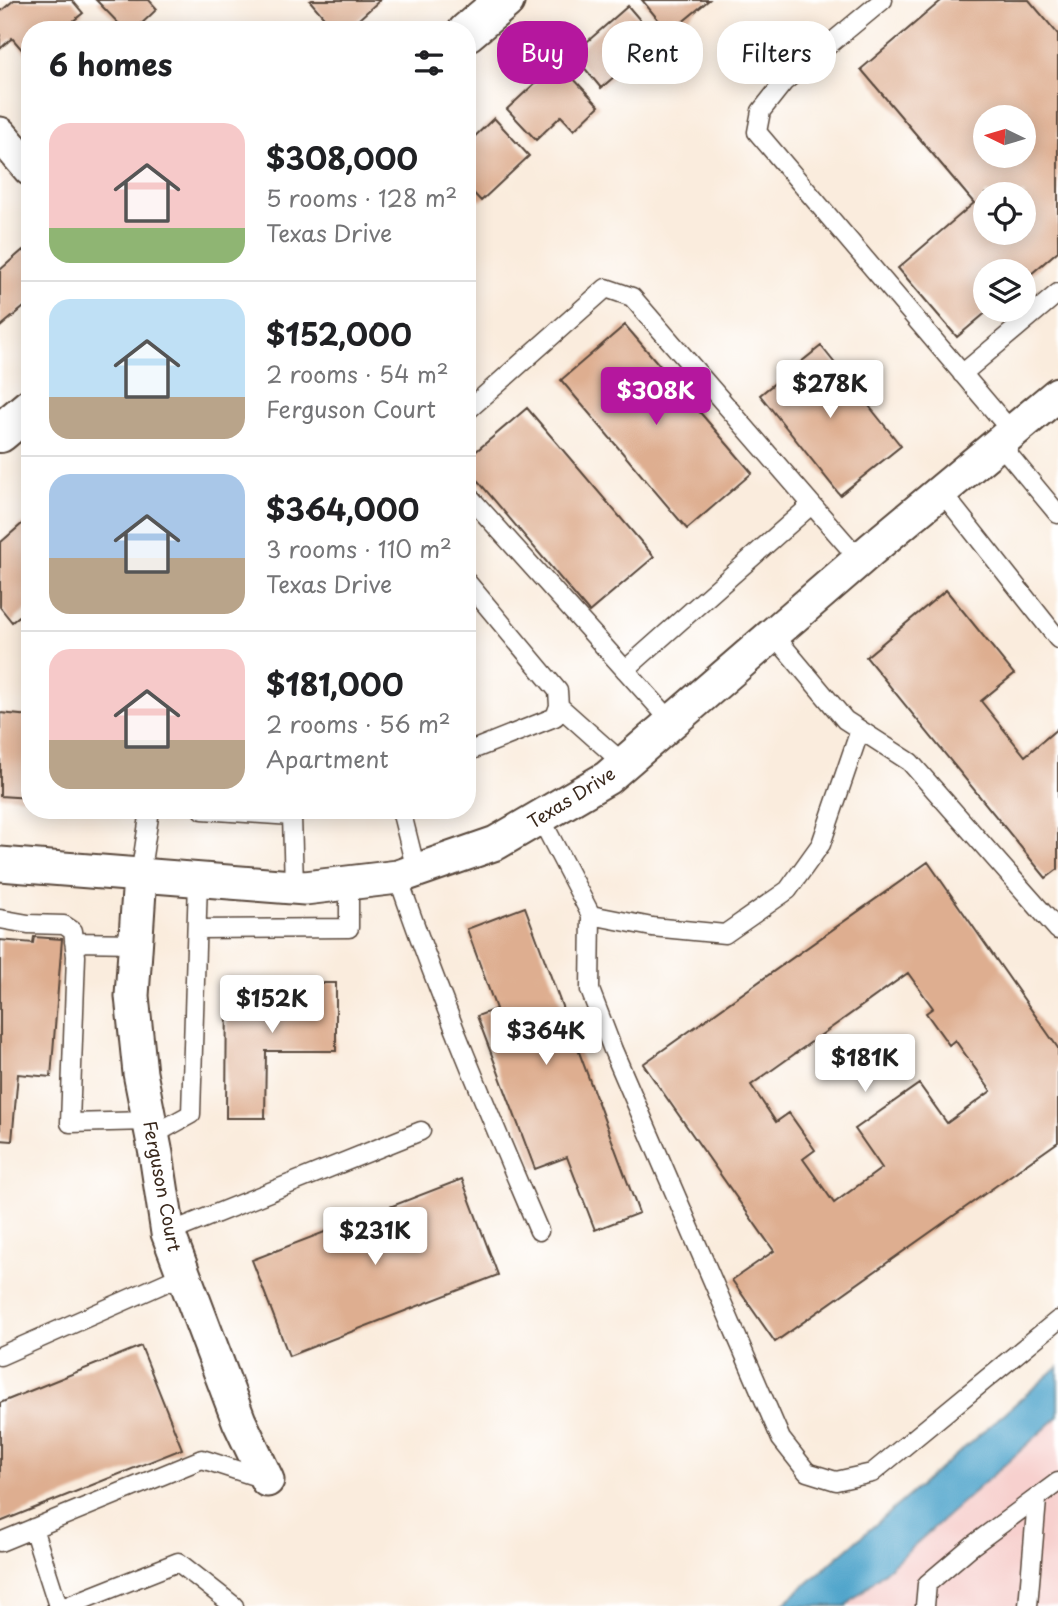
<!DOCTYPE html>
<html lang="en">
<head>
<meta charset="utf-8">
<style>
	body { margin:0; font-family:"Playpen Sans",sans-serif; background:#f2f2f2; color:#202124; height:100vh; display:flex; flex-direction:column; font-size:26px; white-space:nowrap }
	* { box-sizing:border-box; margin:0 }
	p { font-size:23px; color:#757577 }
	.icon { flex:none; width:38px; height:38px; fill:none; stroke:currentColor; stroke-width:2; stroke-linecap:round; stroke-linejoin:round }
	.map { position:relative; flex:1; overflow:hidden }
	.sheet { position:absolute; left:21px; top:21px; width:455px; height:798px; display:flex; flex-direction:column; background:#fff; border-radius:28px; box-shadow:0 4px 18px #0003 }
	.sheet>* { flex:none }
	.guide { position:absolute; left:497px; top:21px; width:455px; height:63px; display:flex; gap:14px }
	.needle { width:46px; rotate:275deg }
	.buttons { position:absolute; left:973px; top:105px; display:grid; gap:14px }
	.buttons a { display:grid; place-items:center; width:63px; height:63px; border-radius:50%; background:#fff; box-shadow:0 4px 18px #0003; font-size:35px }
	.price { position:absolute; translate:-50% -60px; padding:0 16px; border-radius:7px; background:#fff; color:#222; font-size:23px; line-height:46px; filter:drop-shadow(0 2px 4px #0008) }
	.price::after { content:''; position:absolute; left:50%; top:42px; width:21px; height:16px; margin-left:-10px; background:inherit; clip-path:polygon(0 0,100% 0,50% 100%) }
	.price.active { background:#b5179e; color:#fff }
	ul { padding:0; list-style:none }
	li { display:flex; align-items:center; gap:21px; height:175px; padding:0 28px }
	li+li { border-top:2px solid #e0e0e0 }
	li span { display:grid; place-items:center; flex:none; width:196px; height:140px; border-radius:21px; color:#555 }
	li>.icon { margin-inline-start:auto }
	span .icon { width:84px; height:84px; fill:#fffc; stroke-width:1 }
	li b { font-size:30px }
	h2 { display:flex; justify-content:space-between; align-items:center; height:84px; padding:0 28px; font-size:30px }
	.tag { padding:0 24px; border-radius:28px; background:#fff; box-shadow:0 4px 18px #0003; font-size:24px; line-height:63px }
	.tag.active { background:#b5179e; color:#fff }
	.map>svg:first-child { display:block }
</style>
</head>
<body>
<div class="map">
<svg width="1058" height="1606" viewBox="0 0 1058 1606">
	<rect width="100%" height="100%" fill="#fff"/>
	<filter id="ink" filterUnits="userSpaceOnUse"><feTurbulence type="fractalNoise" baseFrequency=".0143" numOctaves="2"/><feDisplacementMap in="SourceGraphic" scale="14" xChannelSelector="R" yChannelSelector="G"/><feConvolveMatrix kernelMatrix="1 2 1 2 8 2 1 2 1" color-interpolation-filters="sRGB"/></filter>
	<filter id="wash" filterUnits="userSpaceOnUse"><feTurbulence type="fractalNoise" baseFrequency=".00686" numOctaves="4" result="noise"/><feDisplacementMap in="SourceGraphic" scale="28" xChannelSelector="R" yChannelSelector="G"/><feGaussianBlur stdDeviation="1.57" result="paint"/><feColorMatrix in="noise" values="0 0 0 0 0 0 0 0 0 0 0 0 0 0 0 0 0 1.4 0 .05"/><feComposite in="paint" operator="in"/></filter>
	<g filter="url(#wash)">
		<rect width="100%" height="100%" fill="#faecdd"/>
		<!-- built -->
		<path fill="#f7d0ce" d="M1058,1417V1606H846L910,1548Z"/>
		<!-- water -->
		<path fill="#4fa4cb" stroke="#456774" stroke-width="2" d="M1058,1367V1417L846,1606H781Z"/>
		<g id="blocks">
			<!-- building -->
			<path fill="#deae90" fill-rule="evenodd" d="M14,0H72L83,13L62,30H30V59L12,38L0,49V12Z
				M96,0H149L157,9L135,30H125Z
				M312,0H380L347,30H335L310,1Z
				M642,0H709L669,33Z
				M942,0H1029L1058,34V251L1024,280V271H985V310H989L957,337L898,268L974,203L861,69ZM985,117H1024V156H985ZM985,194H1024V233H985Z
				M628,6L657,40L601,88L573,54Z
				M558,62L599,106L574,130L561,116L536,140L507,109Z
				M494,118L529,156L481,201L467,186V144Z
				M23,250L30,258V302L0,327V270Z
				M625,325L752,473L687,529L561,380Z
				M821,346L901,446L840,495L760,395Z
				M527,408L654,557L589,612L467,468V459Z
				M23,523L30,531V607L12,622L0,607V543Z
				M946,590L1014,674L981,701L1025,756L1058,728V869L1046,878L866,657Z
				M0,713L30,716V798L0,796Z
				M928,862L1058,1048V1142L775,1342L732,1280L774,1251L643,1064ZM908,973L933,1008L926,1013L949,1045L955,1040L991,1091L947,1123L919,1084L855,1129L882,1168L834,1203L803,1159L815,1150L789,1113L776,1122L751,1085Z
				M525,907L639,1213L595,1230L567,1157L535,1169L477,1016L496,1009L467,929Z
				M34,937L62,939L51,1077L18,1074L12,1141L0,1140V940L33,943Z
				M227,983H336V1051H266L265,1118H226Z
				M462,1179L498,1275L289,1356L252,1260Z
				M141,1346L182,1449L0,1522V1403Z"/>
		</g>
	</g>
	<g filter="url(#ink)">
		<use href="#blocks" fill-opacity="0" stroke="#58473b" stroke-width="2"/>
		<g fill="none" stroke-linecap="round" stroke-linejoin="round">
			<defs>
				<path id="lane" d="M883,0L784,82L761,111L757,132L1012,432
					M962,374L1058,293
					M467,411L606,288L632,297L859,559
					M999,443L1058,514
					M941,491L1058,639
					M467,494L672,722
					M467,582L558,691L559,706L555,717L467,752
					M773,634L845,720L910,762L1058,930
					M625,670L811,505
					M559,706L624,764
					M203,810L292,816L294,887
					M401,810L416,870
					M540,817L591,915L590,990L613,1050L781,1439L807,1472L836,1481L872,1473L1058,1320
					M140,876L150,810
					M398,877C439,997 489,1114 539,1231
					M591,915L652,927L725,934L788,890L821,844L860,730
					M0,919L28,924L64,925L73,931L76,956L70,1123L149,1121
					M197,929L349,928V883
					M74,942L136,943
					M153,1135L191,1114L198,880
					M168,1233L421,1131
					M0,1356L183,1275
					M33,1528L58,1606
					M0,1542L202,1459L267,1480
					M67,1606L178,1562L234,1606
					M925,1606L927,1584L973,1545L1058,1482
					M1028,1606L1037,1500"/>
				<path id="street" d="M0,134L30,169
					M0,864L305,888L398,877L496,843L607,778L873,548L1058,394
					M140,876L132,996L140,1073L156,1154L168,1233L239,1421L267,1480"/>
				<path id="secondary" d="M467,32L505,0
					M0,433L30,408"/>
			</defs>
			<!-- lane casing -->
			<use href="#lane" stroke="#58473b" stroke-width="21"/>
			<!-- street casing -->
			<use href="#street" stroke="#58473b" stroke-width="37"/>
			<!-- secondary casing -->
			<use href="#secondary" stroke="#58473b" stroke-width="42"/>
			<!-- lane -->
			<use href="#lane" stroke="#fff" stroke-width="18"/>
			<!-- street -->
			<use href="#street" stroke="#fff" stroke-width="33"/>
			<!-- secondary -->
			<use href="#secondary" stroke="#fff" stroke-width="38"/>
		</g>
	</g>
	<g text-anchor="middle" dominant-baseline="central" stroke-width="5" stroke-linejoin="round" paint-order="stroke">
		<!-- street labels -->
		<g font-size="18" fill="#3b2a1e" stroke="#fff">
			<text transform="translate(571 797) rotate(-32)">Texas Drive</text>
			<text transform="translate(163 1186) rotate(79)">Ferguson Court</text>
		</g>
	</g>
</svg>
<div class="buttons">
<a><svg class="needle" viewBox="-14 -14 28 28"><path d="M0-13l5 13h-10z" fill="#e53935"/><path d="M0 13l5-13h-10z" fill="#757577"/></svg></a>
<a><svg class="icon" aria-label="locate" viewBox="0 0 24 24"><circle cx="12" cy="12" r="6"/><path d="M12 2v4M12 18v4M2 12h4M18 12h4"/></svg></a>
<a><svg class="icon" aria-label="layers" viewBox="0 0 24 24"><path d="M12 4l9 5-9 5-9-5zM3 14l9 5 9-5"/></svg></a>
</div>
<b class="price" style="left:830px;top:420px">$278K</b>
<b class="price active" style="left:656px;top:427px">$308K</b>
<b class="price" style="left:272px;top:1035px">$152K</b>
<b class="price" style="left:546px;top:1067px">$364K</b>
<b class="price" style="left:865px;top:1094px">$181K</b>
<b class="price" style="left:375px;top:1267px">$231K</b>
<div class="guide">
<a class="tag active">Buy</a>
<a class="tag">Rent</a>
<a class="tag">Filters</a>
</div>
<section class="sheet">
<h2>6 homes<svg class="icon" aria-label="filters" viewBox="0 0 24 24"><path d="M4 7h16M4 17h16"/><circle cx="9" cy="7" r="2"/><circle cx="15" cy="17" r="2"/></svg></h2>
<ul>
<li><span style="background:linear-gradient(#f6c9c9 75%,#8fb573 0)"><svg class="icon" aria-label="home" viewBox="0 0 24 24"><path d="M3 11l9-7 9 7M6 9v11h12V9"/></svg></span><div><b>$308,000</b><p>5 rooms · 128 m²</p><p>Texas Drive</p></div></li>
<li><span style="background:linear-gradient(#bfe0f5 70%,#b9a48a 0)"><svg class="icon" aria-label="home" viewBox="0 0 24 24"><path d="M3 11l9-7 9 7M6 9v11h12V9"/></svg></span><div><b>$152,000</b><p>2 rooms · 54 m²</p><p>Ferguson Court</p></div></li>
<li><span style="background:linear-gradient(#a9c7e8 60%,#b9a48a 0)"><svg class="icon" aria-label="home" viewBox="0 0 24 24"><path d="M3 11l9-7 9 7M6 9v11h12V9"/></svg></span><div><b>$364,000</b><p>3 rooms · 110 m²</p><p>Texas Drive</p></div></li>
<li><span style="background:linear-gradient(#f6c9c9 65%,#b9a48a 0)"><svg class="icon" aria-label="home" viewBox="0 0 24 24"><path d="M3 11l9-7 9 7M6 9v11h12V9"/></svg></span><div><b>$181,000</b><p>2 rooms · 56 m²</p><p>Apartment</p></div></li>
</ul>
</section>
</div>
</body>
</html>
